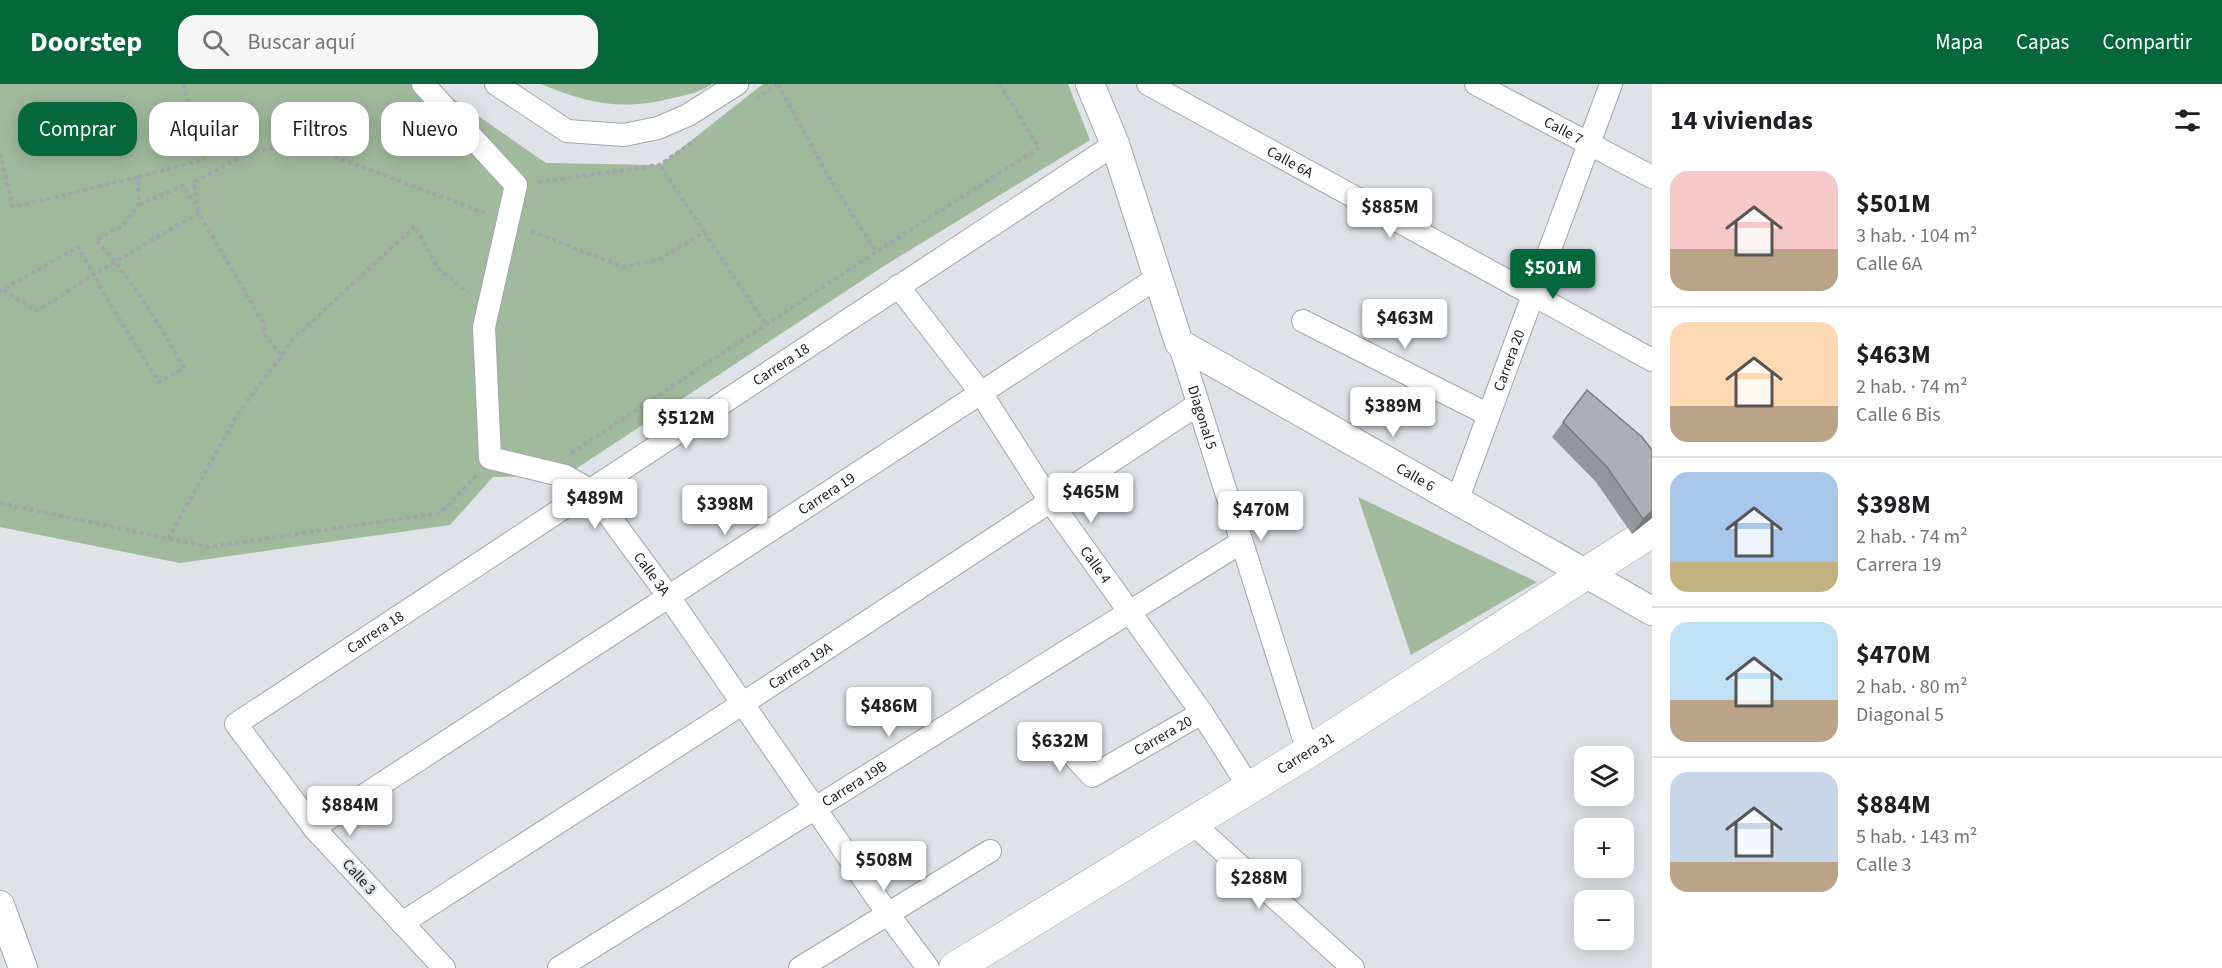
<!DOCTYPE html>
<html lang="es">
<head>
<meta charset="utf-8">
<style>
	body { margin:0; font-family:"Source Sans 3",sans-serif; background:#f6f6f6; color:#202124; height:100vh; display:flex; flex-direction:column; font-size:22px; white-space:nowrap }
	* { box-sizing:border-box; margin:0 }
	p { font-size:20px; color:#757577 }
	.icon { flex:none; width:33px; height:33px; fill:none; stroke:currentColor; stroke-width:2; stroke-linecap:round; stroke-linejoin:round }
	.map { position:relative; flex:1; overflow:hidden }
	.panel { display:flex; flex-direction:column; background:#fff; width:570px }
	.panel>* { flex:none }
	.banner { position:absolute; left:18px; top:18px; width:570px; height:54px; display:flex; gap:12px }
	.fabs { position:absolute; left:1574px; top:662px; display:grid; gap:12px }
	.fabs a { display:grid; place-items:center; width:60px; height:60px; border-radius:12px; background:#fff; box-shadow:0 3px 15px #0003; font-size:30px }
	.price { position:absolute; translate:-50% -51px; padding:0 14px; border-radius:6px; background:#fff; color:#222; font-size:20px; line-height:39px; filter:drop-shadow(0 2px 3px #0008) }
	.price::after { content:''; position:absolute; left:50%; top:36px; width:18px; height:14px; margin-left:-9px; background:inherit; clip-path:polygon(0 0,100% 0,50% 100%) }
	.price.on { background:#04683c; color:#fff }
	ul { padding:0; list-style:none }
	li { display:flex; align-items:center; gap:18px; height:150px; padding:0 18px }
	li+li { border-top:2px solid #e0e0e0 }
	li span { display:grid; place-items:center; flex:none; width:168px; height:120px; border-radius:18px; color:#555 }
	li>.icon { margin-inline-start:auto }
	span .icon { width:72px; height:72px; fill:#fffc; stroke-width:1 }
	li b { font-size:26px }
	h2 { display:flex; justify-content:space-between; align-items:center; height:72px; padding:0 18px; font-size:26px }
	.pill { padding:0 21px; border-radius:18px; background:#fff; box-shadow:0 3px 15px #0003; font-size:21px; line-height:54px }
	.pill.on { background:#04683c; color:#fff }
	header { display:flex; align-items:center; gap:36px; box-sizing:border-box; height:84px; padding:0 30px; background:#04683c; color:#fff }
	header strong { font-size:28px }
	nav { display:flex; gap:33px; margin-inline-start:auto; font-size:21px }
	.search { width:420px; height:54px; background:#f6f6f6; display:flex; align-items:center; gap:15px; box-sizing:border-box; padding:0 21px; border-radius:18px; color:#757577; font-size:22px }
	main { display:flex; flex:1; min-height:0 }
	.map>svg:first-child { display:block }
</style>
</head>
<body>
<header>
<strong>Doorstep</strong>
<div class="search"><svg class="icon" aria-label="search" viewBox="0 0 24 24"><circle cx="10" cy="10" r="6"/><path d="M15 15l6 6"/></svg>Buscar aquí</div>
<nav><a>Mapa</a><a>Capas</a><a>Compartir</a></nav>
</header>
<main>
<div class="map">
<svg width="1652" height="884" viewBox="0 0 1652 884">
	<rect width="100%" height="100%" fill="#dfe3e8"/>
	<!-- green -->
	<path fill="#a1ba9e" d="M0,0H432L546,79L660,81L763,0H1068L1090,56L884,182L565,392L493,393L450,441L180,479L0,443Z
		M541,0H712C701,8 690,10 677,13C625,27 590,21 541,0Z
		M1358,413L1537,498L1411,571Z"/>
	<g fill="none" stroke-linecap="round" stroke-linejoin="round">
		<defs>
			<g id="minor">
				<path id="s1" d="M423,0L516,101L484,243L490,374L565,392L590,406L669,513L888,830L928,884"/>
				<path d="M496,0L567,47L624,51L658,44L688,31L737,0"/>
				<path id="s2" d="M1148,0L1652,276"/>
				<path id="s3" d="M1476,0L1652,93"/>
				<path id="s4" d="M898,202L981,309L1050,417L1202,629L1249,703"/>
				<path d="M1303,237L1489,331"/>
				<path id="s5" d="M1179,259L1308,668"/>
				<path id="s6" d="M1457,417L1611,0"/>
				<path id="s7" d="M1060,657L1092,692L1202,629"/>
				<path d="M1191,738L1353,884"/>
				<path id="s8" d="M314,744L1157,194"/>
				<path id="s9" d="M402,839L742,620L1197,321"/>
				<path id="s10" d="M444,884L314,744L236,640L1115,60"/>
				<path id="s11" d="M559,884L1240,459"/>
				<path d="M800,884L990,767"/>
			</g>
			<g id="tertiary">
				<path id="s12" d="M1090,0L1115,60L1179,259L1652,527"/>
				<path d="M0,821L23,884"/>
			</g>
			<g id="secondary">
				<path id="s13" d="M955,884L1308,668L1652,447"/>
			</g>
		</defs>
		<!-- minor casing -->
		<use href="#minor" stroke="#a2a6aa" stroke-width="24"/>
		<!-- tertiary casing -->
		<use href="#tertiary" stroke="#a2a6aa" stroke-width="30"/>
		<!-- secondary casing -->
		<use href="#secondary" stroke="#a2a6aa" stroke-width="33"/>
		<!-- path -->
		<path stroke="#a3a6aa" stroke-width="4" stroke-dasharray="4.5 3" stroke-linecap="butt" d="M778,0L827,90L876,168
			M756,15L778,0
			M0,69L13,123L138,93L139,121L123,141L96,156C132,195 158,238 184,284L159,298L114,227L78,163L0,207
			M138,93L204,76L183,0
			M538,98L660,81L696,56
			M139,121L183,101L199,129L194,98L252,67L301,60L485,129
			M531,147L623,183L660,175L704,148L660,81
			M704,148L766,241
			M3,206L37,227L94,190L199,129L263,239L266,253L282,272L293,255L415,142L438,184L468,208
			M571,369L876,168L1039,64L1000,0
			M0,419L209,463L440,429L477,391
			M168,455L240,326L282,272"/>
		<!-- minor -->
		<use href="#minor" stroke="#fff" stroke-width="22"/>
		<!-- tertiary -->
		<use href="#tertiary" stroke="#fff" stroke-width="28"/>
		<!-- secondary -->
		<use href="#secondary" stroke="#fff" stroke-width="32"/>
	</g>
	<!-- wall -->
	<path fill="#94969b" d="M1563,338L1652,366V434L1632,450L1596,398L1552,353Z"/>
	<!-- shaded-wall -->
	<path fill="#787a7e" d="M1652,427V434L1632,450L1643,435Z"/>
	<!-- building -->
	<path fill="#acafb4" stroke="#787a7e" stroke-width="1.5" d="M1587,306L1642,353L1652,366V427L1643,435L1607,383L1563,338Z"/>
	<g text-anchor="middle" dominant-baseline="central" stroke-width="4.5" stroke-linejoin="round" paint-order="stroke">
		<!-- street labels -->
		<g font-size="15" fill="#1b1d1e" stroke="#dfe3e8">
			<text stroke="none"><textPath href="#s3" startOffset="99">Calle 7</textPath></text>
			<text stroke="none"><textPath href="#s2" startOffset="162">Calle 6A</textPath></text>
			<text stroke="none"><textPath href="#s6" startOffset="150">Carrera 20</textPath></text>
			<text stroke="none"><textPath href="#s10" startOffset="974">Carrera 18</textPath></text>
			<text stroke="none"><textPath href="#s5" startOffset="78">Diagonal 5</textPath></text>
			<text stroke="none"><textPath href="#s12" startOffset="546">Calle 6</textPath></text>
			<text stroke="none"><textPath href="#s8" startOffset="612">Carrera 19</textPath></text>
			<text stroke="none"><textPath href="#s4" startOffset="342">Calle 4</textPath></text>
			<text stroke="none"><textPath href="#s1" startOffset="624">Calle 3A</textPath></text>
			<text stroke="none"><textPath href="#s10" startOffset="488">Carrera 18</textPath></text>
			<text stroke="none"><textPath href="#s9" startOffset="474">Carrera 19A</textPath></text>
			<text stroke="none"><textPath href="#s7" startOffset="129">Carrera 20</textPath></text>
			<text stroke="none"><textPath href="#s13" startOffset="411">Carrera 31</textPath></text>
			<text stroke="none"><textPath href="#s11" startOffset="348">Carrera 19B</textPath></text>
			<text transform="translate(359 793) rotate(48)">Calle 3</text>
		</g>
	</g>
</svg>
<div class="fabs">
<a><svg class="icon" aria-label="layers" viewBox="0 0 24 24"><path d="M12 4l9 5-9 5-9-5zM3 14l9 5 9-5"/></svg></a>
<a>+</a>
<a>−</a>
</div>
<b class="price" style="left:1390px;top:155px">$885M</b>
<b class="price on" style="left:1553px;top:216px">$501M</b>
<b class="price" style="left:1405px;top:266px">$463M</b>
<b class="price" style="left:1393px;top:354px">$389M</b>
<b class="price" style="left:686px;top:366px">$512M</b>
<b class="price" style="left:1091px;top:440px">$465M</b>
<b class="price" style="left:595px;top:446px">$489M</b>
<b class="price" style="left:725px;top:452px">$398M</b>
<b class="price" style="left:1261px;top:458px">$470M</b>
<b class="price" style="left:889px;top:654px">$486M</b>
<b class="price" style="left:1060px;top:689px">$632M</b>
<b class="price" style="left:350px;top:753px">$884M</b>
<b class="price" style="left:884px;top:808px">$508M</b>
<b class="price" style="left:1259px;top:826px">$288M</b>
<div class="banner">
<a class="pill on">Comprar</a>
<a class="pill">Alquilar</a>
<a class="pill">Filtros</a>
<a class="pill">Nuevo</a>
</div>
</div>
<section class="panel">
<h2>14 viviendas<svg class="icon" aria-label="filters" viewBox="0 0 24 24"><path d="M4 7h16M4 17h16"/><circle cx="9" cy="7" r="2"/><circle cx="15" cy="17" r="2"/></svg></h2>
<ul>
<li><span style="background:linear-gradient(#f6c9c9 65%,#b9a48a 0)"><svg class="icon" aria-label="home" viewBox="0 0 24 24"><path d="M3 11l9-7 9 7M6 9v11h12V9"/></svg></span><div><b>$501M</b><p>3 hab. · 104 m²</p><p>Calle 6A</p></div></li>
<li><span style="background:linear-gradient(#ffd9b3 70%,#b9a48a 0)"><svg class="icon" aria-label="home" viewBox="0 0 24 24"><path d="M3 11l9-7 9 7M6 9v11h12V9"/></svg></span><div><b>$463M</b><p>2 hab. · 74 m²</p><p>Calle 6 Bis</p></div></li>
<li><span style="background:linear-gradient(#a9c7e8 75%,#c2b280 0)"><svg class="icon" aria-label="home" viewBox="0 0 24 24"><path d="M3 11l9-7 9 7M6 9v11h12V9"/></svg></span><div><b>$398M</b><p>2 hab. · 74 m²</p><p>Carrera 19</p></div></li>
<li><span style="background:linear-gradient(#bfe0f5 65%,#b9a48a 0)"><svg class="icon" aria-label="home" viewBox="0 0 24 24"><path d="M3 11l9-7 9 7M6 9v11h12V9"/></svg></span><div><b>$470M</b><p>2 hab. · 80 m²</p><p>Diagonal 5</p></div></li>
<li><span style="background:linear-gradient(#c9d6e8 75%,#b9a48a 0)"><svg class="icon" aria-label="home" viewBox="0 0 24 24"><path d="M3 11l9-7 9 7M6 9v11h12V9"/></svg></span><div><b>$884M</b><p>5 hab. · 143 m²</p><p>Calle 3</p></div></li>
</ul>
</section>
</main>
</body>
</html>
